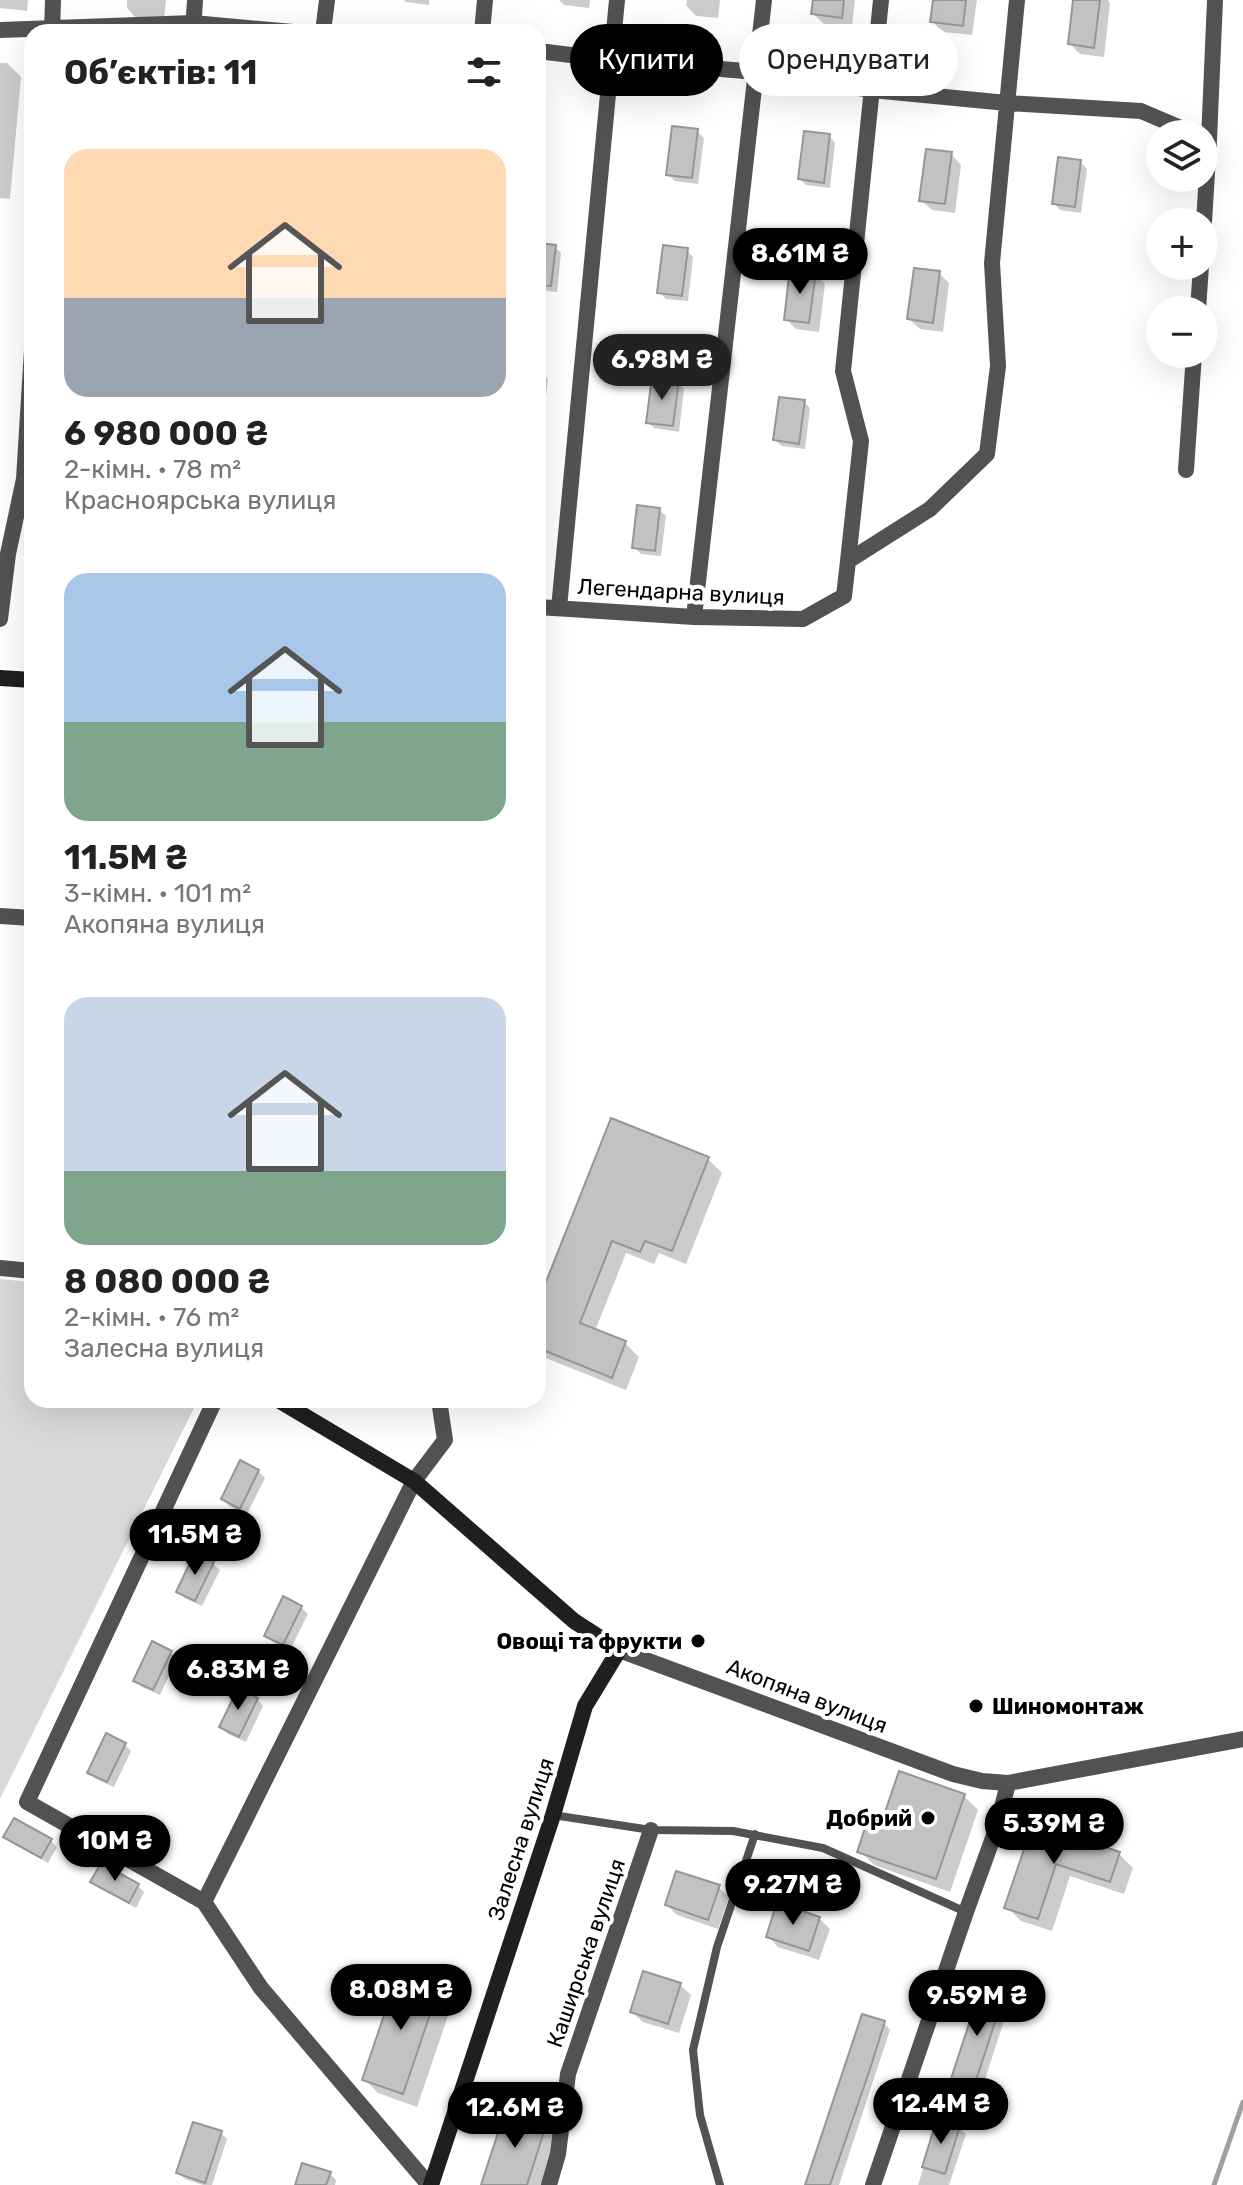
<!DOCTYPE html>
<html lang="uk">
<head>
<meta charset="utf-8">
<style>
	body { margin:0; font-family:Rubik,sans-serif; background:#f2f2f2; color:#222; height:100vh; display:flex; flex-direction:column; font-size:30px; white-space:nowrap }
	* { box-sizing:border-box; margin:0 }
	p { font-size:26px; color:#767676 }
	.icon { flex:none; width:44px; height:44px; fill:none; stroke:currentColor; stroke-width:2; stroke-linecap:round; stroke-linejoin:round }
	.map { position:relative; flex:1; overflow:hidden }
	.side { position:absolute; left:24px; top:24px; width:522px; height:1384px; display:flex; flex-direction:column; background:#fff; border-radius:24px; box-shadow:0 8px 32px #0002 }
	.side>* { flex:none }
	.banner { position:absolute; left:570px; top:24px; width:552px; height:72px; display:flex; gap:16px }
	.buttons { position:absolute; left:1146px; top:120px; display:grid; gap:16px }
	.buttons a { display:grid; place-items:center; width:72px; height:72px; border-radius:50%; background:#fff; box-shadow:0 8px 32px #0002; font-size:40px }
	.price { position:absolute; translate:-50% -68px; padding:0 18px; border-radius:28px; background:#000; color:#fff; font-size:26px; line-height:52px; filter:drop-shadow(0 2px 4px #0008) }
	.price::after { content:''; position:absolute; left:50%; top:48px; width:24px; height:18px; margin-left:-12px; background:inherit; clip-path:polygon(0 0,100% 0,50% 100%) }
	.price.selected { background:#222; color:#fff }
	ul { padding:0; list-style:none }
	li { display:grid; align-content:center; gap:16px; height:424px; padding:0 40px }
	li span { display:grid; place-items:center; height:248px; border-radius:24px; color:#555 }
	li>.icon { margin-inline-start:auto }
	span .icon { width:144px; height:144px; fill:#fffc; stroke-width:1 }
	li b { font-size:34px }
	h2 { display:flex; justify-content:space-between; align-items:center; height:96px; padding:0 40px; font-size:34px }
	.tag { padding:0 28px; border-radius:36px; background:#fff; box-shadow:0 8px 32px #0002; font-size:28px; line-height:72px }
	.tag.selected { background:#000; color:#fff }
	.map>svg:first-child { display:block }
</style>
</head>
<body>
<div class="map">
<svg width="1243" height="2185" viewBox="0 0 1243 2185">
	<rect width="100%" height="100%" fill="#fff"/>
	<!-- green -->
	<path fill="#d9d9d9" d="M0,1279L32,1282V1400H198L0,1799Z"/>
	<!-- shadow -->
	<path fill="#0003" d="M0,0H28L27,11L0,8Z
		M127,0H166L164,21L137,19L127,8Z
		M404,0H429V5L406,2Z
		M559,0H590L589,8L564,5Z
		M687,0H720L718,18L696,16L686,5Z
		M815,0H855L852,27L824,24L813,14Z
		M935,0H977L972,35L943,32L932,21Z
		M1075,0H1108L1110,3L1104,57L1080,54L1070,44Z
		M0,63H7L21,77L10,199L0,198Z
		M697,131L704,138L698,184L675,181L668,174Z
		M829,136L835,143L830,188L806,185L800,179Z
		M951,154L961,165L955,213L932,210L921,200Z
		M1080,162L1087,169L1081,213L1060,210L1054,203Z
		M538,245L555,247L561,253L557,292L538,290Z
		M687,250L693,257L688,301L666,299L659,292Z
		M939,273L949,283L943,332L920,329L909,319Z
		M815,274L825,284L819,332L796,329L786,319Z
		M538,372H542L548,379L544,415H538Z
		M678,382L684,389L679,432L654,428L648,422Z
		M804,402L810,408L805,449L782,446L775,440Z
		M659,510L666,516L661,556L641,554L634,547Z
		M612,1121L708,1159L722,1173L686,1264L659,1253L654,1264L626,1253L595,1331L625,1343L639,1357L626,1390L538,1355V1307Z
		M258,1471L265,1478L247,1514L229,1506L223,1499Z
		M213,1564L220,1570L202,1606L184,1598L178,1591Z
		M301,1607L308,1614L290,1650L273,1642L266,1635Z
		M171,1653L177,1659L160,1695L142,1687L136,1680Z
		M257,1699L263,1706L246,1742L228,1734L221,1727Z
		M125,1745L131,1751L114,1787L96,1779L89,1772Z
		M964,1796L978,1810L950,1892L874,1865L860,1851L884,1823Z
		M1034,1825L1119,1854L1133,1868L1124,1894L1070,1876L1052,1931L1021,1921L1007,1907Z
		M6,1837L51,1841L57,1847L48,1863L12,1843Z
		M93,1882L138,1886L144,1892L136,1908L99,1888Z
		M718,1887L729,1897L718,1929L677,1915L667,1905Z
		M819,1918L830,1929L819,1960L778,1947L768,1936Z
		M644,1974L680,1985L691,1995L679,2033L643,2022L632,2012Z
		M1007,1984L1014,1990L976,2107L955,2100L948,2094Z
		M439,1987L453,2001L417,2107L378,2093L364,2079Z
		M884,2023L890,2030L839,2185H807Z
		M938,2121L959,2128L966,2134L949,2185H918Z
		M546,2124L559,2136L543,2185H483Z
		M221,2133L227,2139L212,2185H203L185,2179L178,2173Z
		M330,2174L336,2180L335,2185H297Z"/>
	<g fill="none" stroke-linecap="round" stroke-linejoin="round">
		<!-- stream -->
		<path stroke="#a0a0a0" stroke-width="5" d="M1214,2185L1243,2102"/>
	</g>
	<!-- building -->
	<path fill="#c2c2c2" stroke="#969696" stroke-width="2" d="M813,0H844L842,18L811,14Z
		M933,0H966L963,26L930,22Z
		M1073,0H1100L1094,48L1068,44Z
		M672,126L698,129L692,178L666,175Z
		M804,131L830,134L824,183L798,179Z
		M926,149L952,152L945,204L919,201Z
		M1058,157L1081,160L1075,207L1052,204Z
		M538,243L556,245L551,286L538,285Z
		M663,245L688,248L682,296L657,293Z
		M790,268L816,272L809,323L784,320Z
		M914,268L940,271L933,323L907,319Z
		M652,377L679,380L673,426L646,423Z
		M779,397L805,400L799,444L773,440Z
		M637,505L660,508L655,551L632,548Z
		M611,1118L709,1157L672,1251L645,1241L640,1252L612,1241L580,1323L626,1341L612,1378L538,1348V1302Z
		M240,1460L259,1470L240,1509L221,1499Z
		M195,1552L214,1562L195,1601L176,1592Z
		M283,1596L302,1606L283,1645L264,1636Z
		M152,1641L172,1651L153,1690L133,1681Z
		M238,1688L258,1698L239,1737L219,1727Z
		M106,1733L126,1743L107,1782L87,1773Z
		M899,1771L965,1794L936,1879L857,1852L869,1816L882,1821Z
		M14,1818L52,1839L41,1858L3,1837Z
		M1033,1823L1120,1852L1110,1882L1056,1864L1038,1919L1004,1908Z
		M101,1863L139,1884L129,1903L90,1882Z
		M676,1871L720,1885L708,1920L665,1905Z
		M777,1902L820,1917L809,1951L766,1937Z
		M399,1971L440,1985L403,2094L362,2080Z
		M643,1971L681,1983L668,2024L630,2012Z
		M985,1975L1008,1982L969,2102L946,2094Z
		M862,2014L885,2021L870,2069L830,2185H805Z
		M506,2108L547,2122L527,2185H481Z
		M937,2119L960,2126L945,2174L922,2167Z
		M193,2122L222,2131L205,2183L176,2173Z
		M302,2163L331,2172L326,2185H295Z"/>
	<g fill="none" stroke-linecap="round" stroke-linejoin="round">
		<!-- service -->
		<path stroke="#525252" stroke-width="8" d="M553,1815L651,1830L733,1831L823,1848L966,1912
			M720,2185L700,2115L693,2050L717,1947L755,1834"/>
		<!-- minor -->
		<path stroke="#525252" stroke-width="16" d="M0,30L193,23L293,32
			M52,32L53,0
			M193,32L195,0
			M323,32L327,0
			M482,32L485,0
			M538,51L612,60L757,72L872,90L1007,103L1141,111L1195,134
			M1204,222L1209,140L1215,0
			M1198,310L1201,266
			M1186,470L1194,354
			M848,561L861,441L843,371L881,0
			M538,607L694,617L803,619L844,596L848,561L930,509L987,454L998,366L992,263L1017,0
			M559,608L617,0
			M694,617L764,0
			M0,619L8,554L24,479L32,350
			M0,916L32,918
			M0,1268L32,1271
			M215,1400L27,1802L204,1902L261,1988L429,2185
			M204,1902L414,1481L445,1440L439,1400
			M549,2185L558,2154L568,2074L651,1830
			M873,2185L966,1912L998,1824L1008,1783"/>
		<!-- tertiary -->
		<path stroke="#525252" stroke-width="16" d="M619,1650L953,1774L982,1781L1008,1783L1243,1739"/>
		<!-- secondary -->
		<path stroke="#1f1f1f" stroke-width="16" d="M0,678L32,680
			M278,1400L414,1481L574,1621L619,1650L585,1706L553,1815L431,2185"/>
	</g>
	<!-- markers -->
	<g fill="#000" stroke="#fff" stroke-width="3">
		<circle cx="698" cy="1641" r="8"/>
		<circle cx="976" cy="1706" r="8"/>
		<circle cx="928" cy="1818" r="8"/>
	</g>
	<g text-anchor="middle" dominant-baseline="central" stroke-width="8" stroke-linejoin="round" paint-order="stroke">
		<!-- street labels -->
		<g font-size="22" fill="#000" stroke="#fff">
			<text transform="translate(681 592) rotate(3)">Легендарна вулиця</text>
			<text transform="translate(807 1696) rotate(21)">Акопяна вулиця</text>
			<text transform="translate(521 1839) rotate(-72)">Залесна вулиця</text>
			<text transform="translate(586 1953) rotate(-71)">Каширська вулиця</text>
		</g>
		<!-- poi labels -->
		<g font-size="22" font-weight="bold" fill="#000" stroke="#fff" text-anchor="end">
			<text x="682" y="1641">Овощі та фрукти</text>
			<text x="992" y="1706" text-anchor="start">Шиномонтаж</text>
			<text x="912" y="1818">Добрий</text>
		</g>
	</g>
</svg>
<div class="buttons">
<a><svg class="icon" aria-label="layers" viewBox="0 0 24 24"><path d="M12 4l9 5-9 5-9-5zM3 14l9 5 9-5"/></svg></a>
<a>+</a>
<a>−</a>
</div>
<b class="price" style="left:800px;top:296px">8.61M ₴</b>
<b class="price selected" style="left:662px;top:402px">6.98M ₴</b>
<b class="price" style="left:195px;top:1577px">11.5M ₴</b>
<b class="price" style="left:238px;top:1712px">6.83M ₴</b>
<b class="price" style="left:1054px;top:1866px">5.39M ₴</b>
<b class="price" style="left:115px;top:1883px">10M ₴</b>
<b class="price" style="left:793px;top:1927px">9.27M ₴</b>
<b class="price" style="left:401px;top:2032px">8.08M ₴</b>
<b class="price" style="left:977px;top:2038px">9.59M ₴</b>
<b class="price" style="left:941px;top:2146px">12.4M ₴</b>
<b class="price" style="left:515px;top:2150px">12.6M ₴</b>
<div class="banner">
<a class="tag selected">Купити</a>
<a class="tag">Орендувати</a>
</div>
<section class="side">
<h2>Об’єктів: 11<svg class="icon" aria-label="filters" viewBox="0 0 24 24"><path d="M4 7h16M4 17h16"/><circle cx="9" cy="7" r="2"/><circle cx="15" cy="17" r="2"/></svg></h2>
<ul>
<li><span style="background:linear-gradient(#ffd9b3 60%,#9aa5b1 0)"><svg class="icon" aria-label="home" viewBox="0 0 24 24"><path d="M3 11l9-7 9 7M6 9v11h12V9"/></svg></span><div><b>6 980 000 ₴</b><p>2-кімн. · 78 m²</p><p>Красноярська вулиця</p></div></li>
<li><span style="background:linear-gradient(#a9c7e8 60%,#7fa58c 0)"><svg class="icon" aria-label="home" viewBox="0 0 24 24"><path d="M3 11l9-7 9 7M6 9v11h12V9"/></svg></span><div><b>11.5M ₴</b><p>3-кімн. · 101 m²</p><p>Акопяна вулиця</p></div></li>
<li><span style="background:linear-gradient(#c9d6e8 70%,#7fa58c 0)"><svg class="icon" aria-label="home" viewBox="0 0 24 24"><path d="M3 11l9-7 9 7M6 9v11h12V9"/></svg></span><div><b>8 080 000 ₴</b><p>2-кімн. · 76 m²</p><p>Залесна вулиця</p></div></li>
</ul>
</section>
</div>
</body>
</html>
